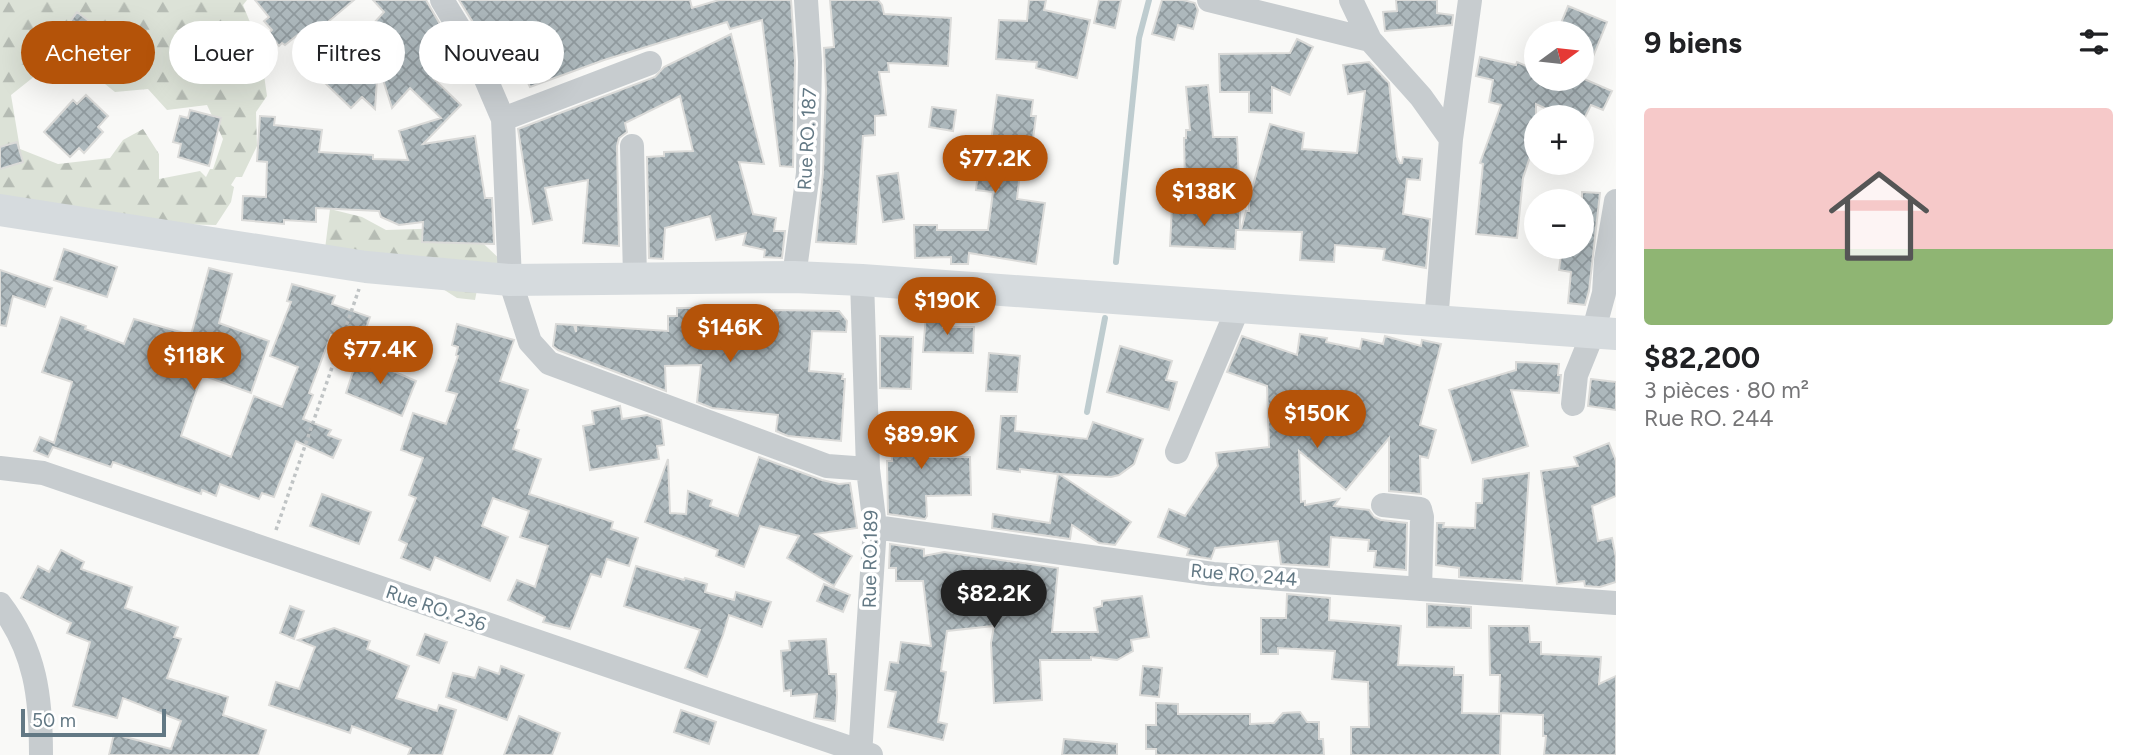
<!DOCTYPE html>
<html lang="fr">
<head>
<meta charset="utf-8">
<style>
	body { margin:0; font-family:Figtree,sans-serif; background:#f6f6f6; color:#202124; height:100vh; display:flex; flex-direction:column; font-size:26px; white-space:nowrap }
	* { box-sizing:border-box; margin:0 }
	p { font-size:23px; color:#757577 }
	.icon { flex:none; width:38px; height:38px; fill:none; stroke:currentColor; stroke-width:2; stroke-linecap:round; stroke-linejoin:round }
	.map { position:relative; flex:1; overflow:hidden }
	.drawer { display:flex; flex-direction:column; background:#fff; width:525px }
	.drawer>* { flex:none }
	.hud { position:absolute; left:21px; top:21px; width:665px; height:63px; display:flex; gap:14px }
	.needle { width:46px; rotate:75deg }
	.controls { position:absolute; left:1524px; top:21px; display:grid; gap:14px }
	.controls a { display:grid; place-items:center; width:70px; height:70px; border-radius:50%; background:#fff; box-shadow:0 7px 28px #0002; font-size:35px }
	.scale { position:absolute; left:21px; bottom:18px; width:145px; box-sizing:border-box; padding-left:7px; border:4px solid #627884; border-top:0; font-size:19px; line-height:24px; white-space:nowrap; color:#627884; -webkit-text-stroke:5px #fff; paint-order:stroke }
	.price { position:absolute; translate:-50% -60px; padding:0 16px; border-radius:24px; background:#b45309; color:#fff; font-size:23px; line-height:46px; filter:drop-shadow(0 2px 4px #0008) }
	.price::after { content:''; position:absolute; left:50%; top:42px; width:21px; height:16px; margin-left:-10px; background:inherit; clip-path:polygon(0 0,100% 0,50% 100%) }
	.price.selected { background:#222; color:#fff }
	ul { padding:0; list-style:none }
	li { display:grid; align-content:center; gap:14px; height:371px; padding:0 28px }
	li span { display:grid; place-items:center; height:217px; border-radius:7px; color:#555 }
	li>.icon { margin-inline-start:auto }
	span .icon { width:126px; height:126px; fill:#fffc; stroke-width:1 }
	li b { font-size:30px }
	h2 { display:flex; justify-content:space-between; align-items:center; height:84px; padding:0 28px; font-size:30px }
	.pill { padding:0 24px; border-radius:32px; background:#fff; box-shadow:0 7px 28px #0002; font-size:24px; line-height:63px }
	.pill.selected { background:#b45309; color:#fff }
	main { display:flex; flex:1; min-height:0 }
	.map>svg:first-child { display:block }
</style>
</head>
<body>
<main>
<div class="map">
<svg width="1616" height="755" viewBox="0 0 1616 755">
	<defs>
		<pattern id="forest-firs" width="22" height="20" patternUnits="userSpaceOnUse" patternTransform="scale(1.75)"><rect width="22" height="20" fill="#dce2d7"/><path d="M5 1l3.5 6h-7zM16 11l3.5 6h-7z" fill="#b6bcb4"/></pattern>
		<pattern id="building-cross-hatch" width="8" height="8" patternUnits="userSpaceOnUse" patternTransform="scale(1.75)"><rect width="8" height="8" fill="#adb8bc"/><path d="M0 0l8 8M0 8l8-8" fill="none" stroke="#909a9e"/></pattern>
	</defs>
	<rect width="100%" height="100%" fill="#f9f9f7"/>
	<!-- forest -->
	<path fill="url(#forest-firs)" fill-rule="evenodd" d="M0,0H247L243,5L260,47L267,96L256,112L257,146L242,177H236L231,185L234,187L231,202L216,225L0,220ZM65,52L115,92L148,89L167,110L207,105L223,139L213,169H210L206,177L200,171L159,179V154L143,129L123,140L110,158L58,164L20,149L11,95Z
		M330,209L362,217L386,230L449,228L470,231L505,264L478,285L475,300L457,298L435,284L325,249Z"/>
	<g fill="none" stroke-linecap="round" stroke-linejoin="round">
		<!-- stream -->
		<path stroke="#becccf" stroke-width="6" d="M1116,262L1139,38L1149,0
			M1087,412L1105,318"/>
	</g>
	<!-- building -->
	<path fill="url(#building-cross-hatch)" stroke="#dbdbd9" stroke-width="2" d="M255,0H354L329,21L354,45L384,12L373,0H426L456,52L433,78L461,105L423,144L475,136L485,198H492L494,244L422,242L423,222L399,225L381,217L379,211L316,208V222L284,220V224L242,220L243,196L266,197L267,162L257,161L260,116L275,117L274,125L322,130L319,152L373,155V159L408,160L399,131L441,118L410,88L392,108L378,64L375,109L362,97L351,108L322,80L333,68L300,33L285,45L282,43L279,46L269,33L272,30L264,21L269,17Z
		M459,0H690L692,8L719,0H791L795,61L793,167L780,166L762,20L730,29L727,22L604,60L530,87L516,58L498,70L489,48Z
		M830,0H878L882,5L884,14L951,18L948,66L888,63L889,72H879L886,115L875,116V135L863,136L856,244L816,242L823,173L826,90L824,48L834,47Z
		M1029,0H1046L1044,10L1090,20L1077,78L1036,68L1037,62L996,59L999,20L1027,21Z
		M1099,0H1121L1115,28L1094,23Z
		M1162,0H1183L1195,3L1198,10L1193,29L1178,25L1174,40L1152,34Z
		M1396,0H1437V13L1453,15L1452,25L1385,31L1383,12L1397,11Z
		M1568,6L1607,22L1584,79L1612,91L1603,110L1591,105L1585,117H1564L1536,104V139L1523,178L1517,238L1476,234L1483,164L1480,163L1501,105L1489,102L1493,80L1476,76L1480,57L1516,65L1517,62L1536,70V79H1582V33H1557Z
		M77,12L97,27L80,50L60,36Z
		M731,34L764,164L739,162L753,214L776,218L774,231H785L782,258L764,257L765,250L743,245L746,233L716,240L710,216L665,228L663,259L649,258L647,157L664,156V152L693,151L680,96L625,123L627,132L619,138L617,146L619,246L583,243L588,180L545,188L552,220L533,224L518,129L655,77L664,67Z
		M1297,39L1313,47L1290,95L1272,87V113L1249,112V92H1220L1219,54L1290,53Z
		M1369,62L1389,83L1397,157L1400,163H1402L1403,157L1422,159L1420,180L1407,179L1403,214L1430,219L1426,268L1383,260L1385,249L1335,245L1334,262L1300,260L1302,232L1241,230L1246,211H1249V200L1270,124L1304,133L1302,149L1357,153L1365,91L1348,94L1343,65Z
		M1208,85L1213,137H1237L1239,181L1185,183L1184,138H1186V130H1190L1186,87Z
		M86,95L108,116L98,127L103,132L84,153L79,148L70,157L44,132L73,100L77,104Z
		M997,95L1033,100L1031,116H1036L1032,147L1023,145L1017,199L1045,203L1036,264L969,253L968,264H951V257L915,258L914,225H937V230H988L993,192L976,190L979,164L959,160L963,137L991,142Z
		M932,107L956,110L953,131L929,127Z
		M190,110L221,118L209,166L178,157L181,144L173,142L180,116L188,118Z
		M17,142L23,162L0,169V147Z
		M898,173L904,219L883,222L877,176Z
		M1582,192L1600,193L1589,291L1585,305L1568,303L1571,272L1559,270L1562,247H1582Z
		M1172,207L1240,211V230H1236L1235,249L1170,246Z
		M64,249L117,267L107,297L54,280Z
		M209,268L232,274L219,323L269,341L251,393L202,375L181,436L231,457L254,396L282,407L298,367L270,356L291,302L287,301L292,284L335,296L332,304L370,317L360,345L331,335L309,393L313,395L303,419L331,430L328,435L341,440L333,458L296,441L274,497L262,493L259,499L220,484L216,496L202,490L201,494L113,462L111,467L53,447L48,457L34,451L40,437L54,443L72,382L42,372L61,317L86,326L85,329L124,344L134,319L191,335Z
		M0,270L52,288L45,307L13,296L6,326L0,325Z
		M677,308H696V333L716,322L739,324V317L756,318V313H773V310L839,311L847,321L846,332L812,331L809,371L843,374L842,379H845L841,441L788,436L776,431L778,415L712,408L697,402L701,365L665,366L666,391L558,350L553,346L556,324L574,325L576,332V325L668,331V316H677Z
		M926,315H943V327H974L973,353L923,352Z
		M457,324L514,340L500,381L528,390L515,429L519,430L513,449L541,459L529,494L613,522L611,529L638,538L629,566L607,559L601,577L591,574L570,629L543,622L545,617L508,600L517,580L535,587L548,546L520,537L529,511L493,498L482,526L508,537L490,581L435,557L430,570L401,558L407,544L399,540L416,498L409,495L423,458L401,450L413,413L446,424L457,394L446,391L458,356L456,355L458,347L452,345Z
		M1300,334L1327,338L1326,342L1360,349L1362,339L1383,344L1385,336L1421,346L1422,340L1441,344L1420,425L1436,430L1428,458L1420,456L1421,494L1389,491V438L1346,490L1299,451L1301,502L1305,501V505L1339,499L1334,506L1369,510L1374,517L1381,520L1407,523L1406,570L1374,567L1376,551H1368L1369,540L1331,537L1329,567L1281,564L1278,541L1215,548L1211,559L1187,555L1189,549L1158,537L1169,509L1185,516L1218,466L1216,453L1269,447L1267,386L1227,372L1242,336L1297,355Z
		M880,336L913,337L911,389L880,388Z
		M1120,346L1172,361L1166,380L1177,382L1169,410L1107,392Z
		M989,353L1020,356L1017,392L986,391Z
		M358,356L416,381L402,416L346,393Z
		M1516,362L1559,364L1558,375H1561L1559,393L1511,390L1528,446L1472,463L1449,390L1516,370Z
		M1591,379L1616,382V410L1588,406Z
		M620,406L622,419L647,415L661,420L664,445L657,446L659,459L590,470L583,426L594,424L592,411Z
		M1001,416H1016L1015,431L1087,439L1093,422L1143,439L1134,464L1119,475L1111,477L1059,474L1131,522L1115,545L1099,543L1072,525L1070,539L992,528L993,514L1050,523L1058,474L1020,469V472L997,469Z
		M927,417L928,457H970L971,495L926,496L927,516L925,519L888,514L887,461H892L891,418Z
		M1609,443L1616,461V496L1592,506L1598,541L1612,538L1616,558V582L1600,587L1585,586L1584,581L1557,584L1541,471L1578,466L1574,457Z
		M759,457L822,480L839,484L850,483L857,528L815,534L852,556L834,586L787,558L799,536L760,526L744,567L716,556L718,550L645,522L668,459L670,513L686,514L688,491L712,500L710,506L738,516Z
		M1529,473L1522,581L1459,577V568L1436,565L1437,523H1444L1443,527L1475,528L1476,503H1482L1483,479Z
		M322,494L371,512L359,544L310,526Z
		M890,544L924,549V556L944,552L1058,568L1052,632H1098L1094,608L1102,606V601L1142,596L1149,637L1131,640L1133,651L1117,660L1091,657V660H1040L1042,700L994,703L991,643L994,626L947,631L941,671L946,672L938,722L947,724L943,740L888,727L896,692L885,690L890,662L898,663L901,642L931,646L923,581H896V568H889Z
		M61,550L84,562L81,569L132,587L125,608L178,627L174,637L181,639L167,678L228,697L223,715L266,730L258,755H109L114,734L171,749L181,721L123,698L117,718L73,706L90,642L67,633L71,623L21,598L38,566L49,572Z
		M636,566L684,580L685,578L707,584L705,592L734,600L736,592L771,602L762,627L729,615L723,635L707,677L685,668L700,630L624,606Z
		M824,584L850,595L843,612L817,601Z
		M1287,594L1330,598L1329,620L1401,626L1398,665L1454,667V675H1463L1462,713L1501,714L1500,755H1351V727H1369L1368,682L1332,679L1335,651L1278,648V654H1261V618H1286Z
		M1427,604L1471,607V628L1427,627Z
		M290,606L304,611L294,639L280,633Z
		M1489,626H1529L1530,642H1541V654L1601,657L1599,684L1616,676V755H1544L1546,736H1543V715L1499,713L1500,675H1490Z
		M334,628L370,641L367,649L409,666L396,698L437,711L439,705L456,710L442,755H408L411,748L352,726L350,733L269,705L276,682L299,689L315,647L298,640Z
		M425,634L447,642L439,663L417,655Z
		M826,639L829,674H836L837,697L835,721L814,718L817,694L791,696V690L784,691L781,651L790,650L789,641Z
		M501,666L524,675L507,720L446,697L453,673L475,678L479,667L499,674Z
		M1143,666L1162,668L1159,697L1140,695Z
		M1156,703L1178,704V714H1250V724L1274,723L1283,713L1300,712L1307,722H1319V739H1323L1324,755H1156V749H1146V725H1156Z
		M681,710L716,722L709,744L674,732Z
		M519,716L560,733L552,755H504Z
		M1064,739L1117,744V755H1062Z"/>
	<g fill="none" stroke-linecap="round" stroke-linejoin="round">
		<!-- path -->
		<path stroke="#c0c4c5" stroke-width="3.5" stroke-dasharray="3.5 3.5" stroke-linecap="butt" d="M276,530L359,289"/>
		<!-- minor -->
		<path stroke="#c7cccf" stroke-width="24" d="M442,0L476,56L503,119L510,280L530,342L549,363L827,466L868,469
			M1209,0L1370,40
			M1351,0L1370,40L1421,97L1451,139
			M503,119L650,63
			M632,146L635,278
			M794,277L808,173L810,61L806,0
			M1436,322L1451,139L1470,0
			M1573,404L1576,375L1593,333L1604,293L1606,260L1616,201
			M1177,452L1238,308
			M0,468L43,473L871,755
			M1383,505L1420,509L1422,517L1420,589
			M875,527L1213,574L1616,603
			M0,604C36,651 41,698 41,755
			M860,755L875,527L868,469L862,280"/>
		<!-- major -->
		<path stroke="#d6dbde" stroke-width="32" d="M0,210L366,267L510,280L794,277L862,280L1616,334"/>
	</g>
	<g text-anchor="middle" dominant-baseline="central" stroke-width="7" stroke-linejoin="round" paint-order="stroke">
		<!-- street labels -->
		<g font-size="19" fill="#627884" stroke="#fff">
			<text transform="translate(807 139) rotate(-87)">Rue RO. 187</text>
			<text transform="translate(870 559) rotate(-89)">Rue RO.189</text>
			<text transform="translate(1244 575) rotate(5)">Rue RO. 244</text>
			<text transform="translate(436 608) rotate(19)">Rue RO. 236</text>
		</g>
	</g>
</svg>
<div class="controls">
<a><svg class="needle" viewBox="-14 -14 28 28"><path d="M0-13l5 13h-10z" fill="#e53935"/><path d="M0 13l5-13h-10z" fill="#757577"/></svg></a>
<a>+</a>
<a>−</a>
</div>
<div class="scale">50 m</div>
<b class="price" style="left:995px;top:195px">$77.2K</b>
<b class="price" style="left:1204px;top:228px">$138K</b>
<b class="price" style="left:947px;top:337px">$190K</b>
<b class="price" style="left:730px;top:364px">$146K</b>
<b class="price" style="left:380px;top:386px">$77.4K</b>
<b class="price" style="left:194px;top:392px">$118K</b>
<b class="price" style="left:1317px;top:450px">$150K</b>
<b class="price" style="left:921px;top:471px">$89.9K</b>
<b class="price selected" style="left:994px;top:630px">$82.2K</b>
<div class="hud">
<a class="pill selected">Acheter</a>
<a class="pill">Louer</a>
<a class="pill">Filtres</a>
<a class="pill">Nouveau</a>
</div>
</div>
<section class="drawer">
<h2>9 biens<svg class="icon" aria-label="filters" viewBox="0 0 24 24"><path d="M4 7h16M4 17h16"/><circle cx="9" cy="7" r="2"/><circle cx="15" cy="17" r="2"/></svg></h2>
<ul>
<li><span style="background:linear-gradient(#f6c9c9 65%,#8fb573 0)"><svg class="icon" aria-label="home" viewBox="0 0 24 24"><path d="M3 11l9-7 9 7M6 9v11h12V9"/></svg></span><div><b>$82,200</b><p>3 pièces · 80 m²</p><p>Rue RO. 244</p></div></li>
</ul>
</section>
</main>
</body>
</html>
